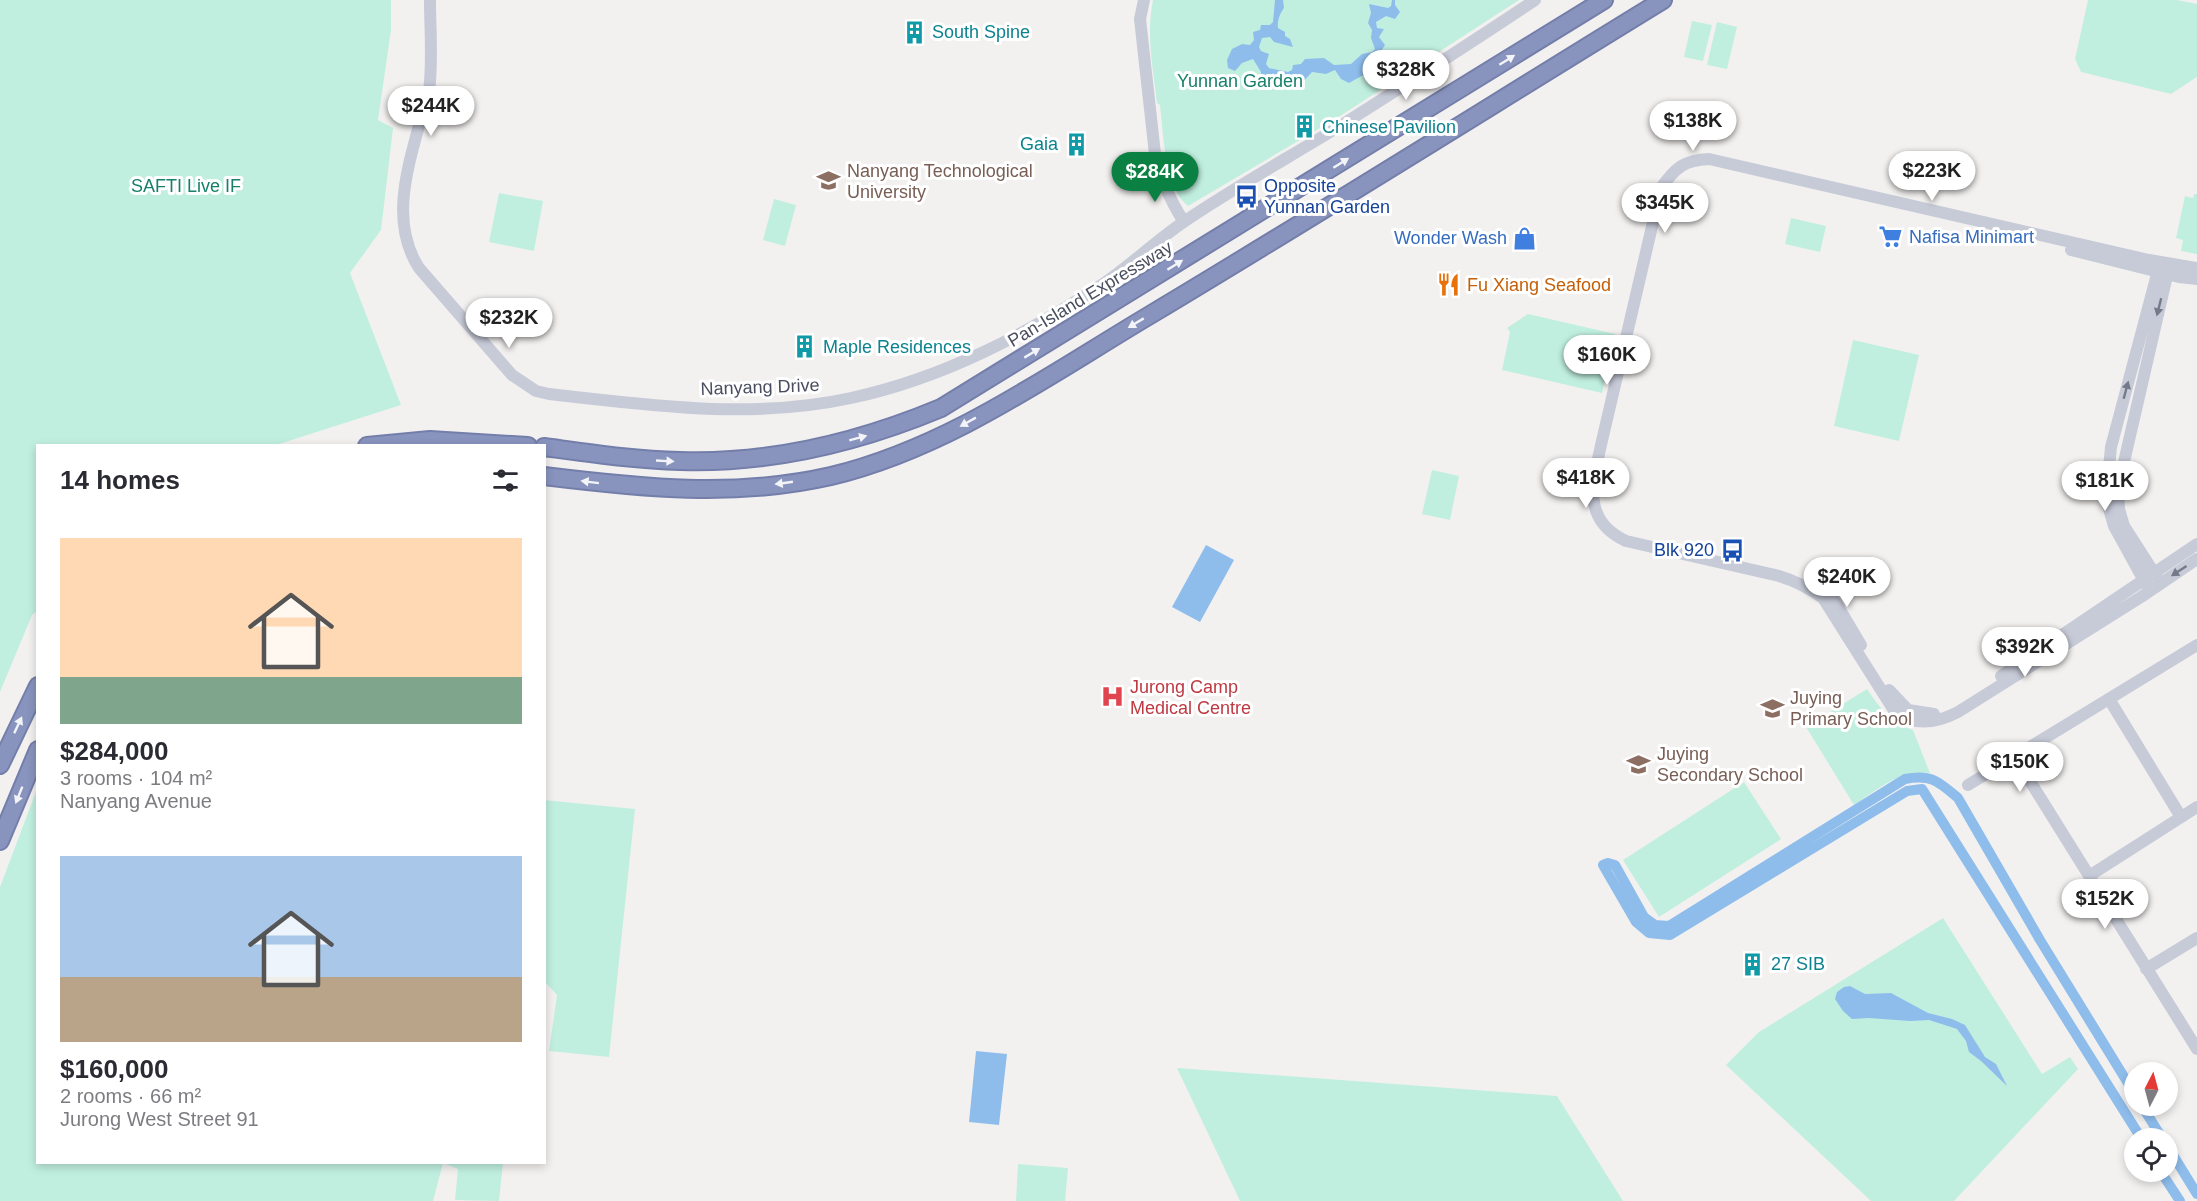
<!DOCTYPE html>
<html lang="en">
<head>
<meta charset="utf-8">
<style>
	body { margin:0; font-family:Helvetica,sans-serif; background:#f2f2f3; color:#2b2b33; height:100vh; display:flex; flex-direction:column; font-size:22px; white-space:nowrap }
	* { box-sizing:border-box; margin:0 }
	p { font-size:20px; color:#7c7c81 }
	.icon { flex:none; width:33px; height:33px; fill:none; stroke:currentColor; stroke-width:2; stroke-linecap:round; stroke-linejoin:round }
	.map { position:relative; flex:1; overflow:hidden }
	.panel { position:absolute; left:36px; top:444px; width:510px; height:720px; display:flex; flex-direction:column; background:#fff; border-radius:0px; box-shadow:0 3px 9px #0003 }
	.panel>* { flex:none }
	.needle { width:39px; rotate:6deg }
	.buttons { position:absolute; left:2124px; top:1062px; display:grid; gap:12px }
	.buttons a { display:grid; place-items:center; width:54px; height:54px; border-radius:50%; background:#fff; box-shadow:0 3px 9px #0003; font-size:30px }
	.price { position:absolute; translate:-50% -51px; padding:0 14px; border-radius:21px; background:#fff; color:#222; font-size:20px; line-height:39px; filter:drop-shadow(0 2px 3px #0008) }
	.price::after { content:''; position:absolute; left:50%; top:36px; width:18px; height:14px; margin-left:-9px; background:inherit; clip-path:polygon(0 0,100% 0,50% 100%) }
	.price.selected { background:#0b8043; color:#fff }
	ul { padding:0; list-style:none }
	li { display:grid; align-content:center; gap:12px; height:318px; padding:0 24px }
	li span { display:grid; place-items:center; height:186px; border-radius:0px; color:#555 }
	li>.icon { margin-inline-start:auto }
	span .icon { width:108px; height:108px; fill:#fffc; stroke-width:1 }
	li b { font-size:26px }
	h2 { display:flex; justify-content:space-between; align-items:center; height:72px; padding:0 24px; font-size:26px }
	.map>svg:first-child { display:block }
</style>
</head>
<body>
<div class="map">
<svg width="2197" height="1201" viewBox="0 0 2197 1201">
	<rect width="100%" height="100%" fill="#f3f1f0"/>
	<!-- green -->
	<path fill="#c0efe0" d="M0,0H391V30L378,120L393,128L381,230L350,273L401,405L276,445L38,446L37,611L32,615L0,692Z
		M1153,0H1519L1337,118L1188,206C1165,189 1163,132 1160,105L1157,103C1153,69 1146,34 1153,0Z
		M2088,0H2177L2197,4V77L2171,94L2081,72L2075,59Z
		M1692,21L1712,25L1703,61L1684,57Z
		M1717,22L1737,27L1727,69L1707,65Z
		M499,193L543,201L534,251L489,242Z
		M2194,194H2197V254L2181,251L2183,240L2176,238L2185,196L2193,198Z
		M774,199L796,205L785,246L763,240Z
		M1791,218L1826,226L1820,252L1785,244Z
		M1528,314L1615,334L1602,393L1502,370L1510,332L1507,328Z
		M1853,340L1919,355L1899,441L1834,426Z
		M1432,470L1459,476L1450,520L1422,514Z
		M1867,689C1880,708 1891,723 1913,730L1930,773C1899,770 1878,789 1854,805L1806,727Z
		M1744,782L1781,839L1659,917L1623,860Z
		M37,789L38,1162L503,1163L499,1201L455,1200L458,1169L443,1163L433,1201H0V887Z
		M544,800L635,809L609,1057L549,1051L557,995L545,982Z
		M1943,918L2042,1074L2070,1057L2078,1069L1954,1201H1871L1726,1065L1759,1032Z
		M1177,1068L1557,1096L1623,1201H1240Z
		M1018,1164L1068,1168L1065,1201H1016Z"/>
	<!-- water -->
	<path fill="#8ebdec" d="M1275,0H1283L1284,8C1280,13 1277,21 1278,28L1285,32V36L1290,39L1293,47L1274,42L1270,37L1262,38L1259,47L1261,51L1269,54L1266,64L1269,68L1288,72L1292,70L1293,65L1301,64L1305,59L1324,58L1334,65L1351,64L1362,54L1372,52L1375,49L1371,38L1372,30L1368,23L1371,13L1369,4L1388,8L1391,6L1392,0H1395V5L1400,12L1395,19L1386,16L1376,22L1377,28L1384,29L1379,37L1385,45L1376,59L1378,66L1375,72L1367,73L1349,83L1341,79L1335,70L1326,74L1312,72L1303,82L1290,81L1287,85C1281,86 1280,84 1277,78H1271L1267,89H1263L1260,82L1261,72L1253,59L1242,63L1235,71L1228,68L1227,60L1232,49L1242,44L1250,45L1254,40L1253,32L1260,30L1261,25H1270L1273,22Z
		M1206,545L1234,560L1200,622L1172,607Z
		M1850,986L1865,994L1891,993L1928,1013L1952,1019L1965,1025L1985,1057L1996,1064L2007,1086L1981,1061L1969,1052L1966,1041L1957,1029L1929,1020L1910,1021L1869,1018L1852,1019L1843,1011L1835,999L1837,992L1844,987Z
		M976,1051L1007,1054L999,1125L969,1122Z"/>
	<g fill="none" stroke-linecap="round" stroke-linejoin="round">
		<!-- canal -->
		<path stroke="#8ebdec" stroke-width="10" d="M2134,1093L2040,940L1958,798C1938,781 1931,774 1905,779L1669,926L1655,925L1644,917L1615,865L1608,863L1603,865L1636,922L1649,933L1670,935L1907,791L1922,789L2141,1138
			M2142,1106L2162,1138
			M2168,1147L2197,1194
			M2161,1172L2180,1201"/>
		<defs>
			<path id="highway" d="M367,446L430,440L528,446
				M544,447C589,453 635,460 680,461C771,464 857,443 941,408L1604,0
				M544,476C642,488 735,498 831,476C948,448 1049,375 1150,315C1322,212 1492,105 1663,0
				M0,765L38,686
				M0,841L38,750"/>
		</defs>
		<!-- highway casing -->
		<use href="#highway" stroke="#747eaa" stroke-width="20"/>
		<!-- minor -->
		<path stroke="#c7cbd8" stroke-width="12" d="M430,0C430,30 433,62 429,91C427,102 422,112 420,122C407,170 390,223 419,268L512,375L536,391L549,394C648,405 751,420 851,398C944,378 1027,334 1106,282C1133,263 1157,240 1185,221C1235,187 1288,158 1340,126C1405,85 1471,43 1535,0
			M1144,0L1140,19L1155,154C1160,179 1170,200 1184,222
			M2071,250L2179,277L2197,279
			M2197,268L2149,260L1709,159C1684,160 1675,168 1661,188L1601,445C1593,483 1581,520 1626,541L1779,576C1796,581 1809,588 1823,598L1895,712C1916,727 1937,723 1958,712L2141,597L2197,559
			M2158,579L2124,526L2119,509L2118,488L2169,267
			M2147,586L2114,526L2107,502V488L2111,447L2160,263
			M1824,590L1836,603L1861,645
			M2001,676L2197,544
			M1889,690L1908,710L1934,714
			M2109,699L2181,817
			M2015,757L2197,1049
			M1968,785L2197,645
			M2089,876L2197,807
			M2146,969L2197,938"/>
		<!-- highway -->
		<use href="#highway" stroke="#8994be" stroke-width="16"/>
	</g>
	<!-- one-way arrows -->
	<defs><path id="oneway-solid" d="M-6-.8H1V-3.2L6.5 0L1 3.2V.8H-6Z" transform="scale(1.5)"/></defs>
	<g fill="#f3f4f8">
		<use href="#oneway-solid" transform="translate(1507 60) rotate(-32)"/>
		<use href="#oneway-solid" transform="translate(1341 163) rotate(-32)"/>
		<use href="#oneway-solid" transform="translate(1175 265) rotate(-32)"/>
		<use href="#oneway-solid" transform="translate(1136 323) rotate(149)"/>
		<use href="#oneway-solid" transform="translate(1032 353) rotate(-31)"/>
		<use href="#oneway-solid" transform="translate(968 422) rotate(151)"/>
		<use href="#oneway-solid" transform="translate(858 438) rotate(-15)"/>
		<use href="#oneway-solid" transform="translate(665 461) rotate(3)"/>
		<use href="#oneway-solid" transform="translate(590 482) rotate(-173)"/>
		<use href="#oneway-solid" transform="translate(784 483) rotate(172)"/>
		<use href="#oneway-solid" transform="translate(18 725) rotate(-65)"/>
		<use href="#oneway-solid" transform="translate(19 795) rotate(112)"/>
	</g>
	<g fill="#747a89">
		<use href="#oneway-solid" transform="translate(2159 307) rotate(104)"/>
		<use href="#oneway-solid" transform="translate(2126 390) rotate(-75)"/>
		<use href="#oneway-solid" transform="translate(2179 571) rotate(147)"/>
	</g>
	<!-- icons -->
	<defs>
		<symbol id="building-bare" viewBox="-9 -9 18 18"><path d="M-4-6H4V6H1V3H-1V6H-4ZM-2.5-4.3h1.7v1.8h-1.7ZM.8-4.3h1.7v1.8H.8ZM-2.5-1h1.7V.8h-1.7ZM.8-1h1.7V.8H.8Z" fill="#0f9aa8" stroke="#fff" stroke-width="2.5" paint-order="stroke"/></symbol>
		<symbol id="university-bare" viewBox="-9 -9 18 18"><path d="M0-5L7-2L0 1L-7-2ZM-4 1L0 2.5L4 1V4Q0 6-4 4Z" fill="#8d6e63" stroke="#fff" stroke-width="2.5" paint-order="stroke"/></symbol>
		<symbol id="bus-bare" viewBox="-9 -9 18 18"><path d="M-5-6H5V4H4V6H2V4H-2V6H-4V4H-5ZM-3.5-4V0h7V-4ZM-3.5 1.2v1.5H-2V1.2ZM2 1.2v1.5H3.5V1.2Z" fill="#1a4fb4" stroke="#fff" stroke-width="2.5" paint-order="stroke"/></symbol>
		<symbol id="supermarket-bare" viewBox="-9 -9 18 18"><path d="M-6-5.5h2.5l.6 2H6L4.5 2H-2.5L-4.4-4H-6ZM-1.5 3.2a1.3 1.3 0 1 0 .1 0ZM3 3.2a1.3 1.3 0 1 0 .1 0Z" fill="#3f7fe0" stroke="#fff" stroke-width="2.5" paint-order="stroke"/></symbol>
		<symbol id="shop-bare" viewBox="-9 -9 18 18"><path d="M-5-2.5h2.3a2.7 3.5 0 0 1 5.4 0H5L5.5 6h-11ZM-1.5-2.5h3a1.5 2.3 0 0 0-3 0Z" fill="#3f7fe0" stroke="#fff" stroke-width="2.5" paint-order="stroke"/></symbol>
		<symbol id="restaurant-bare" viewBox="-9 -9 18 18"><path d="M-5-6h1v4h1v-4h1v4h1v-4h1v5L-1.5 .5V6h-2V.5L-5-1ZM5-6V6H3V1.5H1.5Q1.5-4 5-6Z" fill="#e8710a" stroke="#fff" stroke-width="2.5" paint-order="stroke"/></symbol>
		<symbol id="hospital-bare" viewBox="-9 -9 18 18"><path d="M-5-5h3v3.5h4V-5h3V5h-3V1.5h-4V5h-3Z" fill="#e0444e" stroke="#fff" stroke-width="2.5" paint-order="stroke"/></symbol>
		<symbol id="school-bare" viewBox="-9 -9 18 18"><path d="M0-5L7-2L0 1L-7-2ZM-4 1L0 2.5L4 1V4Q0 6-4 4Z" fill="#8d6e63" stroke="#fff" stroke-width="2.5" paint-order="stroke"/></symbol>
	</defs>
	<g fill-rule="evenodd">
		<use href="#building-bare" x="898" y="16" width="33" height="33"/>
		<use href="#building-bare" x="1288" y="110" width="33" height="33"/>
		<use href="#building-bare" x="1060" y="128" width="33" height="33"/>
		<use href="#university-bare" x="812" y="164" width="33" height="33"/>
		<use href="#bus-bare" x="1230" y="180" width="33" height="33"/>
		<use href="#supermarket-bare" x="1874" y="220" width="33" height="33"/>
		<use href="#shop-bare" x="1508" y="222" width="33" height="33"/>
		<use href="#restaurant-bare" x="1432" y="268" width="33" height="33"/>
		<use href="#building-bare" x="788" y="330" width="33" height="33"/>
		<use href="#bus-bare" x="1716" y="534" width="33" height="33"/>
		<use href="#hospital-bare" x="1096" y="680" width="33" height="33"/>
		<use href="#school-bare" x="1756" y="692" width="33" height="33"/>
		<use href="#school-bare" x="1622" y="748" width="33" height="33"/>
		<use href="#building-bare" x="1736" y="948" width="33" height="33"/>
	</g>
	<g text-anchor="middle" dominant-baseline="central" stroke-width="6" stroke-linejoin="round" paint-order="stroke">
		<!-- culture labels -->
		<g font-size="18" fill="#0d838f" stroke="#fff" text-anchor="start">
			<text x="932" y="32">South Spine</text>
			<text x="1322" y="127">Chinese Pavilion</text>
			<text x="1058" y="144" text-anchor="end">Gaia</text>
			<text x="823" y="347">Maple Residences</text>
			<text x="1771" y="964">27 SIB</text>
		</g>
		<!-- park labels -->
		<g font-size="18" fill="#18806a" stroke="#fff">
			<text x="1240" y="81">Yunnan Garden</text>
			<text x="186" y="186">SAFTI Live IF</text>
		</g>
		<!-- education labels -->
		<g font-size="18" fill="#785e54" stroke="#fff" text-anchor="start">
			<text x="847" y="171">Nanyang Technological<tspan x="847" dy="21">University</tspan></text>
			<text x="1790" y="698">Juying<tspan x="1790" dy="21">Primary School</tspan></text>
			<text x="1657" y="754">Juying<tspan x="1657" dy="21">Secondary School</tspan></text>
		</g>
		<!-- transit labels -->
		<g font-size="18" fill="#164399" stroke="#fff" text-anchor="start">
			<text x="1264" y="186">Opposite<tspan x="1264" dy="21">Yunnan Garden</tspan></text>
			<text x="1714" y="550" text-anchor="end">Blk 920</text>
		</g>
		<!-- shop labels -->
		<g font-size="18" fill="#366cbe" stroke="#fff" text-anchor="start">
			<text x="1909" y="237">Nafisa Minimart</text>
			<text x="1507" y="238" text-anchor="end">Wonder Wash</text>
		</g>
		<!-- food labels -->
		<g font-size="18" fill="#c56008" stroke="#fff" text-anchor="start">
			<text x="1467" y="285">Fu Xiang Seafood</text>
		</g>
		<!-- street labels -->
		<g font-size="18" fill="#484e5e" stroke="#fff">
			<text transform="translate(1090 294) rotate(-31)">Pan-Island Expressway</text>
			<text transform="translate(760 387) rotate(-2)">Nanyang Drive</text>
		</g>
		<!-- health labels -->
		<g font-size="18" fill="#be3a42" stroke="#fff" text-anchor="start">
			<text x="1130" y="687">Jurong Camp<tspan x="1130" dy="21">Medical Centre</tspan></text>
		</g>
	</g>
</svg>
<div class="buttons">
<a><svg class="needle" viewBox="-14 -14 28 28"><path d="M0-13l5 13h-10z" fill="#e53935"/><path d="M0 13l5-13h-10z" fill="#7c7c81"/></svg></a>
<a><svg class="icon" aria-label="locate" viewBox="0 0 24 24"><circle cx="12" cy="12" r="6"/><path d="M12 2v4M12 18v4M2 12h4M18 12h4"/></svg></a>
</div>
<b class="price" style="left:1406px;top:101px">$328K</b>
<b class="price" style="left:431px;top:137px">$244K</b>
<b class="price" style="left:1693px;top:152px">$138K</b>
<b class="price" style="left:1932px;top:202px">$223K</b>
<b class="price selected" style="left:1155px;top:203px">$284K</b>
<b class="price" style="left:1665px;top:234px">$345K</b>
<b class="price" style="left:509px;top:349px">$232K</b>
<b class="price" style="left:1607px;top:386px">$160K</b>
<b class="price" style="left:1586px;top:509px">$418K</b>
<b class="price" style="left:2105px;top:512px">$181K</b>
<b class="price" style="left:1847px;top:608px">$240K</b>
<b class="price" style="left:2025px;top:678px">$392K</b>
<b class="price" style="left:2020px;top:793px">$150K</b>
<b class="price" style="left:2105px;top:930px">$152K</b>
<section class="panel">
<h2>14 homes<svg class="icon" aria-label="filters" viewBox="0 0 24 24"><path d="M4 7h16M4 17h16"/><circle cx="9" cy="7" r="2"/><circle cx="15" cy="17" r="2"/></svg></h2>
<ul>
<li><span style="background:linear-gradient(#ffd9b3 75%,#7fa58c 0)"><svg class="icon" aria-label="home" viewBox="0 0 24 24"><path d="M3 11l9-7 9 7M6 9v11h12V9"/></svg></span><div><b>$284,000</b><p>3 rooms · 104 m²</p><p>Nanyang Avenue</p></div></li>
<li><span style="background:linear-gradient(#a9c7e8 65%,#b9a48a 0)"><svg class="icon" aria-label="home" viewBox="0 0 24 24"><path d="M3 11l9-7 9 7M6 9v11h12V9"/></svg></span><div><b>$160,000</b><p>2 rooms · 66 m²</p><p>Jurong West Street 91</p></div></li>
</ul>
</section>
</div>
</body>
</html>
